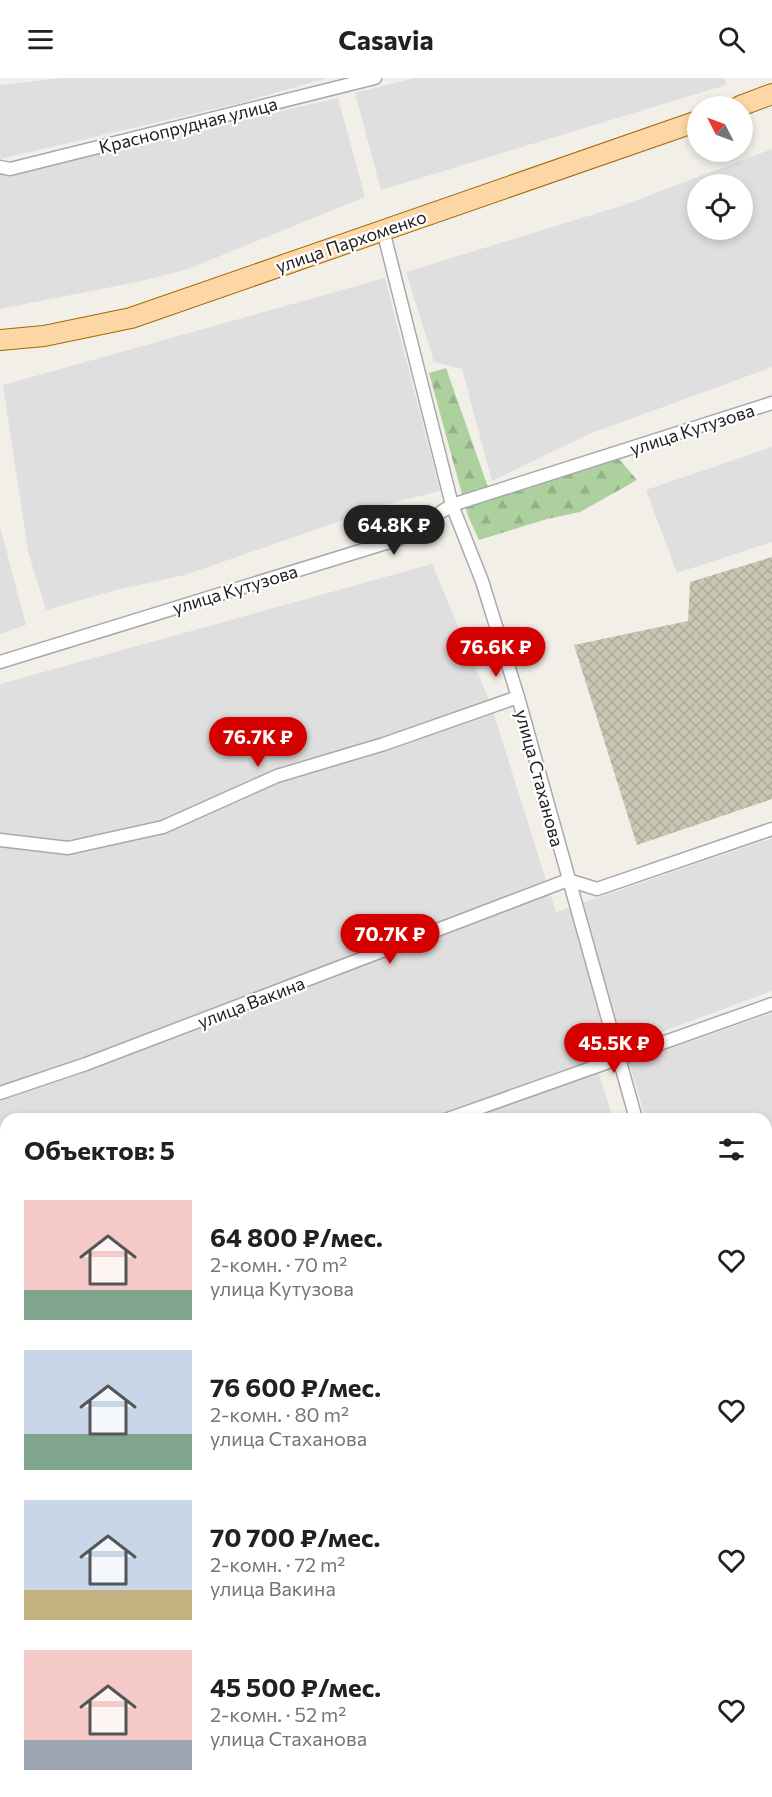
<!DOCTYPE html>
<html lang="ru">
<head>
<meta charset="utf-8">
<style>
	body { margin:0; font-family:Commissioner,sans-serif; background:#f6f6f6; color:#202124; height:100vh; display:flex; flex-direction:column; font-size:22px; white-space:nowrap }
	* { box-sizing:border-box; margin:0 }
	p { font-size:20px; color:#757577 }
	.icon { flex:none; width:33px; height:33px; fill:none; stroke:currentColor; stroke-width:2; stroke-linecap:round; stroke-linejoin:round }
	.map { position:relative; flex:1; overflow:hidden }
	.side { position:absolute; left:0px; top:1035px; width:772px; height:684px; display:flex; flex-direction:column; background:#fff; border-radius:18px 18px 0 0; box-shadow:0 3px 9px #0003 }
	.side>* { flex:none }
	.needle { width:39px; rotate:312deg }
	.controls { position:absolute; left:687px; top:18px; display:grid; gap:12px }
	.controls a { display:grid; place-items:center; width:66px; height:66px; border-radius:50%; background:#fff; box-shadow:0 3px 9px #0003; font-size:30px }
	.price { position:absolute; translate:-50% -51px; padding:0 14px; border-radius:21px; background:#d40000; color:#fff; font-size:20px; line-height:39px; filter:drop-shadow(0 2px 3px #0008) }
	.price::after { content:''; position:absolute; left:50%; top:36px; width:18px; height:14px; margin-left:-9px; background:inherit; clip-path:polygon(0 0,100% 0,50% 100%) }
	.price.active { background:#222; color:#fff }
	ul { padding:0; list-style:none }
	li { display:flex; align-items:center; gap:18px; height:150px; padding:0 24px }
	li span { display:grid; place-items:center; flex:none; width:168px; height:120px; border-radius:0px; color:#555 }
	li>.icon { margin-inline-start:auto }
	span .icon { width:72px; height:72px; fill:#fffc; stroke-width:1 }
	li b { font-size:26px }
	h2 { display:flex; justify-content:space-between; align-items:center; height:72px; padding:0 24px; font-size:26px }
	header { display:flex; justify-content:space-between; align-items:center; height:78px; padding:0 24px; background:#fff; font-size:27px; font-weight:700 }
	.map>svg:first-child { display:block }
</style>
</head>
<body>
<header><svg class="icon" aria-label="menu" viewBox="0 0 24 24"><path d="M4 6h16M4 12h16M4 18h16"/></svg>Casavia<svg class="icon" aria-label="search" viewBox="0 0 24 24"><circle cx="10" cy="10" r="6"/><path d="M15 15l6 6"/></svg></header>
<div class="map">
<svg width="772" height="1719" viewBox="0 0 772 1719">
	<defs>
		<pattern id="construction-cross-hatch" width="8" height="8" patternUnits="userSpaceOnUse" patternTransform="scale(1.5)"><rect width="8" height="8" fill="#c7c7b4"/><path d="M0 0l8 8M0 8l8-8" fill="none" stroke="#abab9a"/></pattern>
		<pattern id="forest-firs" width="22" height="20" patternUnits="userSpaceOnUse" patternTransform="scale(1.5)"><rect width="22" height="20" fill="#add19e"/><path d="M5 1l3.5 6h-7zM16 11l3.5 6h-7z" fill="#95b388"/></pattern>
		<pattern id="park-crowns" width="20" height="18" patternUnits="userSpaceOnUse" patternTransform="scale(1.5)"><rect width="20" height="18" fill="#c8facc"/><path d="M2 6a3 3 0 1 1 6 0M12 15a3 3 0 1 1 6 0" fill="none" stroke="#acd6af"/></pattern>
	</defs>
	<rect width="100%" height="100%" fill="#f2efe9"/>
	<!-- residential -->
	<path fill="#e0dfdf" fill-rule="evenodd" d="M63,0H327L244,24L0,81V7Z
		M414,0H724L726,7L381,112L355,15Z
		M338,20L365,119L188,191L137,204L0,231V95H10Z
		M772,71V289L589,356L492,403L462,291L434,284L406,194L624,127ZM698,106H742V152H698Z
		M385,200L440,413L395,424L185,497L116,512L46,532L28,473L3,307Z
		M772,369V464L677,495L646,412Z
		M0,449L26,547L0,556Z
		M432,486L491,627L556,834L772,760V913L594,979L613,1041H6V1374L0,1376V606Z
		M772,935V1095L767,1097L766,1041H646L629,985Z
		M766,1206L772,1222V1597L766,1504Z
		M6,1409V1713H719L718,1719H0V1411Z"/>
	<!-- construction -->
	<path fill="url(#construction-cross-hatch)" d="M772,479V721L637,767L574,567L688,543L690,504Z"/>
	<!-- forest -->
	<path fill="url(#forest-firs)" d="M446,290L488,409L618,380L637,402L580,434L547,441L479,462L468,438L429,295Z
		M772,1559V1663L766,1621V1565Z"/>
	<!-- park -->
	<path fill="url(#park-crowns)" d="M767,1610H772V1719H718L719,1713H766Z"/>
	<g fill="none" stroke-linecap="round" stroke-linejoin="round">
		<defs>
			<path id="minor" d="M0,89L10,91L375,0
				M383,152L452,427L482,503L518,619L636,1041
				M0,584L399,461L452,427L772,325
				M0,762L68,770L163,749L277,698L384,666L518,619
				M0,1015L86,986L568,802L597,811L772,751
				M448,1041L772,926
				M766,1115L772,1113
				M0,1213L6,1210
				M0,1396L6,1395
				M82,1713L83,1719
				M319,1713L320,1719
				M560,1713V1719"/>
			<path id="primary" d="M740,28L772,16
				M0,262L44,258L131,240L698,43"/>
		</defs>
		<!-- minor casing -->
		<use href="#minor" stroke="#a9a9a9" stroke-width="15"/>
		<!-- primary casing -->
		<use href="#primary" stroke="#a06b00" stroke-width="22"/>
		<!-- minor -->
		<use href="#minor" stroke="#fff" stroke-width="12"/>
		<!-- primary -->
		<use href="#primary" stroke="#fcd6a4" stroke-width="20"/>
	</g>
	<g text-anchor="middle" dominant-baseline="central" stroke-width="4.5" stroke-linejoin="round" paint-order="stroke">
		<!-- street labels -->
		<g font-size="18" fill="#222" stroke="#fff">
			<text transform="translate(188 47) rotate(-14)">Краснопрудная улица</text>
			<text transform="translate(351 163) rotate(-19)">улица Пархоменко</text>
			<text transform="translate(692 351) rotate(-18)">улица Кутузова</text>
			<text transform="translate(235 511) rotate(-17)">улица Кутузова</text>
			<text transform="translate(540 700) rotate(75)">улица Стаханова</text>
			<text transform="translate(251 924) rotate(-21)">улица Вакина</text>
		</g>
	</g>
</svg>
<div class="controls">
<a><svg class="needle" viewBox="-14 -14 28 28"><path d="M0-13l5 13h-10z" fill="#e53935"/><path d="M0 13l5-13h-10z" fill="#757577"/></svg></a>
<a><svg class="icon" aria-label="locate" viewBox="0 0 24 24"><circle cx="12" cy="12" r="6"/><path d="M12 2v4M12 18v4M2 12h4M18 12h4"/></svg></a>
</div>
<b class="price active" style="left:394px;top:478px">64.8K ₽</b>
<b class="price" style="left:496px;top:600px">76.6K ₽</b>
<b class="price" style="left:258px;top:690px">76.7K ₽</b>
<b class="price" style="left:390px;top:887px">70.7K ₽</b>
<b class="price" style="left:614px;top:996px">45.5K ₽</b>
<section class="side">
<h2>Объектов: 5<svg class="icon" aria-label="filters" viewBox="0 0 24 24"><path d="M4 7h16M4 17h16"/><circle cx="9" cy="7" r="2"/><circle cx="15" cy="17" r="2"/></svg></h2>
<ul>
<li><span style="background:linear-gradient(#f6c9c9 75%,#7fa58c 0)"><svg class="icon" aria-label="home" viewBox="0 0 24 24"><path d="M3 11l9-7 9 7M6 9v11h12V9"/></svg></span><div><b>64 800 ₽/мес.</b><p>2-комн. · 70 m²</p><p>улица Кутузова</p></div><svg class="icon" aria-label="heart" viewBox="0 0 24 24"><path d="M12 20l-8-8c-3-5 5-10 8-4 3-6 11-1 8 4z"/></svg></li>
<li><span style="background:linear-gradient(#c9d6e8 70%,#7fa58c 0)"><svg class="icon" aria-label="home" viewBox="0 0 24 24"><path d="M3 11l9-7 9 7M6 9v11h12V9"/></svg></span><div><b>76 600 ₽/мес.</b><p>2-комн. · 80 m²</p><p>улица Стаханова</p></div><svg class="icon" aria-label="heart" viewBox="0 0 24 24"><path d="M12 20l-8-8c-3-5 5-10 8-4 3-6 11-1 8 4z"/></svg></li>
<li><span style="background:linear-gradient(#c9d6e8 75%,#c2b280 0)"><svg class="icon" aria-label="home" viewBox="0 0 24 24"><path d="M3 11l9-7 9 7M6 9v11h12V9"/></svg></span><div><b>70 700 ₽/мес.</b><p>2-комн. · 72 m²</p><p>улица Вакина</p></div><svg class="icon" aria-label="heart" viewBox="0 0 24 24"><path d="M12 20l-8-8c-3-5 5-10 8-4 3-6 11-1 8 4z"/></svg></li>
<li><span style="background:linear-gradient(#f6c9c9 75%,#9aa5b1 0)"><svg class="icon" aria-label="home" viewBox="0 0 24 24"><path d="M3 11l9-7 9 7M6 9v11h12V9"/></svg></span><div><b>45 500 ₽/мес.</b><p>2-комн. · 52 m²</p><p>улица Стаханова</p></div><svg class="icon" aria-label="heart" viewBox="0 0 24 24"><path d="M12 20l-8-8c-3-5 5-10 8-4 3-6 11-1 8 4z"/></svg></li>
</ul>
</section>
</div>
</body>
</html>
